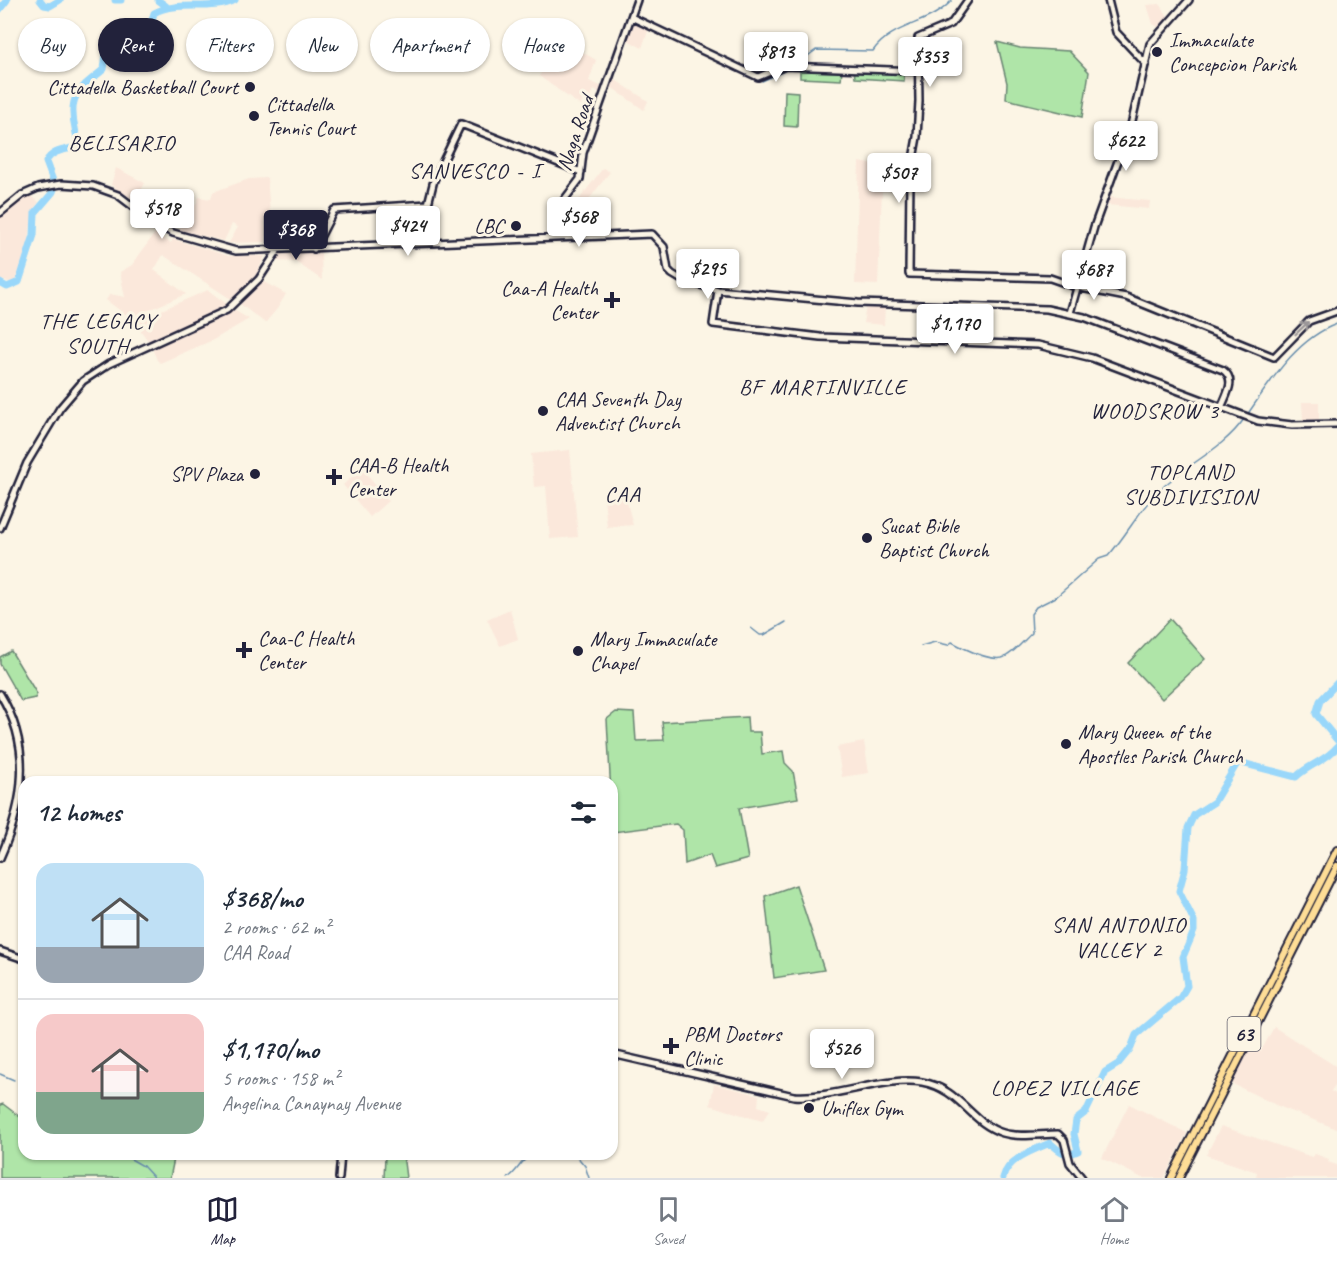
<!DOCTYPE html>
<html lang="en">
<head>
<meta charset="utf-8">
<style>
	body { margin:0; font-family:Caveat,sans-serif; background:#f6f6f7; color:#1f2937; height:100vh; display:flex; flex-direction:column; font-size:22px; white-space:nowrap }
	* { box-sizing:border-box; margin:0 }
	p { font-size:20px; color:#747a83 }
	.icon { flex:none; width:33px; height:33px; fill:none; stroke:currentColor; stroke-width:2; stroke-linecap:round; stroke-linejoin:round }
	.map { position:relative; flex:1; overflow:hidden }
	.panel { position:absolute; left:18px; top:776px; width:600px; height:384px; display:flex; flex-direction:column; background:#fff; border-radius:18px; box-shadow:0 2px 4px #0004 }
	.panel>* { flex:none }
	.top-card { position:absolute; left:18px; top:18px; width:600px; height:54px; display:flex; gap:12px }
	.price { position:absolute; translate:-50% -51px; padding:0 14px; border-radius:6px; background:#fff; color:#222; font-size:20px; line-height:39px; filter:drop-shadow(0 2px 3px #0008) }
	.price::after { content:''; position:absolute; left:50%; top:36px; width:18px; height:14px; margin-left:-9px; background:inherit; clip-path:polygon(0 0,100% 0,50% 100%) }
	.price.active { background:#22223b; color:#fff }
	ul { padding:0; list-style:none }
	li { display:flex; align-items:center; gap:18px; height:150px; padding:0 18px }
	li+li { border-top:2px solid #e0e1e3 }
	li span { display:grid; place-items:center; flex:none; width:168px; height:120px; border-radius:18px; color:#555 }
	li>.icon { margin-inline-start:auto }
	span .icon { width:72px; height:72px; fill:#fffc; stroke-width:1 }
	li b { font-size:26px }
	h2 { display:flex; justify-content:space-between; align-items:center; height:72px; padding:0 18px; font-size:26px }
	.pill { padding:0 21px; border-radius:27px; background:#fff; box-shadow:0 2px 4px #0004; font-size:21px; line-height:54px }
	.pill.active { background:#22223b; color:#fff }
	.dock { display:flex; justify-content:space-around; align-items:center; height:84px; border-top:2px solid #e0e1e3; background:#fff; font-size:16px; color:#747a83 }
	.dock a { display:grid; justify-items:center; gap:3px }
	.dock .active { color:#22223b }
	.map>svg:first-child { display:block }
</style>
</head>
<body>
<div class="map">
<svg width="1337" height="1178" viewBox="0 0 1337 1178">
	<rect width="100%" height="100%" fill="#fcf5e5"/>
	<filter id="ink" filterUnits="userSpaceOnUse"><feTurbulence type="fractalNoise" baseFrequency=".0167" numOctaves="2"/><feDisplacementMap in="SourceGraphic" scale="12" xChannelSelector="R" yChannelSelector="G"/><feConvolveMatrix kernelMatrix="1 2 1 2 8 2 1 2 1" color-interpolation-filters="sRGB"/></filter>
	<g filter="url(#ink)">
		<!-- built -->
		<path fill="#fbe8db" d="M1160,4L1169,18L1160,28L1153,24L1147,5Z
			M633,21L649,28L642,48L626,39Z
			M564,41L596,60L589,81L603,87L601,93L593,90L590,98L583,97L581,106L539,76Z
			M614,79L648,101L644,110L611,87Z
			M859,162L883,166L878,285L855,284Z
			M116,168L145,183L135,201L111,185Z
			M603,168L610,172L566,229L560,225Z
			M267,178L270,212L265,218L266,242L229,243L238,227L232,224L224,241L178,230L192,213L199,197L211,199L213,192L249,179Z
			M29,195L39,202L33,211L27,252L14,283L0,280V217Z
			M1108,197L1150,201L1149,209L1107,205Z
			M310,228L304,241H283V231Z
			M155,233L171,243L173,239L229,256H265L255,277L234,301L163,255L154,270L186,294L130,318L106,300L110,294L125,297L120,272L132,265Z
			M280,253H321L322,280L296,262L274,261Z
			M262,281L286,294L277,309L265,323L240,304Z
			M208,290L228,305L208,318L150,343L134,322Z
			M866,307H885L884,325L863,323Z
			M234,310L249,319L213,340L160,363L157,360L152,348Z
			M1302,402H1319V421L1303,422Z
			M570,450L578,537L550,539L546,486L534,487L531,454Z
			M362,467L388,501L370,517L343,485Z
			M625,495L633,525L607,527L604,497Z
			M510,609L518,639L500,646L487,619Z
			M864,742L869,773L842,777L837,747Z
			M1274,1027L1337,1067V1082L1331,1091L1337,1095V1129L1278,1106L1231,1083L1250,1046L1261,1051Z
			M714,1084L759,1095L758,1106L770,1110L762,1121L710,1105Z
			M1129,1104L1187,1133L1164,1178H1142L1102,1158Z
			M1221,1126L1312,1157L1315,1154L1329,1159L1328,1162L1337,1165V1178H1256L1257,1172L1206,1155Z"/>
		<!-- green -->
		<path fill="#afe5a8" stroke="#688472" stroke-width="1.5" d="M997,42L1020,48L1069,51L1089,72L1082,117L1006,99L1007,83Z
			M800,68L842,69L841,80L800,78Z
			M854,69L904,72V81L855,78Z
			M785,91L798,92L797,127L784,126Z
			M1170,619L1205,659L1162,699L1128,663Z
			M11,651L37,694L35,698L21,701L0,664V657Z
			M616,712L634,713L636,741L664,740L662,722L747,717L748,732H760L762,754L783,751L785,763L793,771L798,798L739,808L748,859L715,868L710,855L685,864L683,830L676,824L613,832L607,719Z
			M796,885L824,970L774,978L765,896Z
			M3,1104L24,1120V1154H175L170,1178H0V1105Z
			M403,1154L406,1178H384L385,1156Z"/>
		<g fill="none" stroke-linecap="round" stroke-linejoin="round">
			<!-- stream -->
			<path stroke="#698fae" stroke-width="1.5" d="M795,65L816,50L873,51C892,23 931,25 952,0
				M762,81L791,68
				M1247,415C1270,382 1297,338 1337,324
				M751,628L760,635H764L786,622
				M921,646L935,642L948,645L952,642C965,649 988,661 1002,658C1013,655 1024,640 1032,633L1031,614L1036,607L1056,597L1099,559L1108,556C1128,534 1141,506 1163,487C1189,463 1224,448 1244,419
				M0,1074L14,1080
				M21,1088L24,1092
				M122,1154L143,1166L154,1178
				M575,1154L585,1166L589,1178
				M508,1178C518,1171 521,1160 532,1154"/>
			<!-- river -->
			<path stroke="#99d7fa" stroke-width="7" d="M40,0L44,5L50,6L60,0
				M115,0H121
				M158,0L166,6
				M0,9L7,0
				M0,283L7,287L19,282L34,235L35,213L53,192L55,186L46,162C52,150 65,150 76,147C79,140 76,136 75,128C67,93 82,88 104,69L106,54L114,33L131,28L148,34L154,13C177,0 211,12 235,0
				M1337,683L1320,701L1316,714L1337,740
				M1003,1178C1007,1159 1033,1150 1050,1143C1060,1151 1065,1158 1078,1151L1074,1134L1076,1120L1086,1112L1105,1072L1118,1064L1131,1048L1136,1035L1180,998L1187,986L1183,957L1194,931V921L1179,891L1185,869L1188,828L1194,815L1214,802L1238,762L1296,777C1309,764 1326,761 1337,747"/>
			<defs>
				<path id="secondary" d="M968,0L951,24L918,38L919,101L917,137L910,176L909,274L1050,278L1076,287L1126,297L1274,357L1309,321L1337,311
					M1108,0L1116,32L1146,64
					M631,17L758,77L785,66L918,71
					M0,213L22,195L38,188L61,184L93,186L118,195L160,227L173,233L236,251L652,234L664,247L668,270L672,274L682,280L718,290L858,303L1047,309L1084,317L1223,370C1237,380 1226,395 1221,408
					M557,238L555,212L580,179L583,153L637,0
					M314,249L334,210L428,204L434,180L461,124L581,172
					M718,290L713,324L820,337L1038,345L1092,358L1258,421L1292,425L1337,424
					M1070,313L1094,227L1131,125L1150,44L1189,0
					M0,528L27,463L60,408L83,381L109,364L227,310L259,279L278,250
					M0,694C33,747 24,804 0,858
					M0,951L24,959
					M612,1054L794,1096C835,1099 884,1076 922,1082C961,1089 970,1123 1003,1133C1020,1138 1040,1134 1058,1134L1064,1140L1070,1163L1082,1178
					M339,1178L341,1154"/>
				<path id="primary" d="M1171,1178L1337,850
					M1179,1178L1337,866"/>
			</defs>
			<!-- secondary casing -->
			<use href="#secondary" stroke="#22223b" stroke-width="10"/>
			<!-- primary casing -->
			<use href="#primary" stroke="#22223b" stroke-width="10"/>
			<!-- secondary -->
			<use href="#secondary" stroke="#fcf5e5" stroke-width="5"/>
			<!-- primary -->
			<use href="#primary" stroke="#fedd96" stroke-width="6"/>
		</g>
		<!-- one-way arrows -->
		<defs><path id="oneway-shaft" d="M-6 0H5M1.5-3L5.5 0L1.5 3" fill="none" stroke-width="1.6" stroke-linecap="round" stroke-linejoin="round" transform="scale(1.5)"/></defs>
		<use stroke="#9a9698" href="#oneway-shaft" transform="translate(1302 328) rotate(-44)"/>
	</g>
	<!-- markers -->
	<g fill="#22223b" stroke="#fcf5e5" stroke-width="2">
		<circle cx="1157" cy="52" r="6"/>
		<circle cx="250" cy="87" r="6"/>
		<circle cx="254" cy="116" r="6"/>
		<circle cx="516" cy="226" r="6"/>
		<path d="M609 291h6v6h6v6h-6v6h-6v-6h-6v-6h6z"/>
		<circle cx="543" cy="411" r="6"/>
		<circle cx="255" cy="474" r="6"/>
		<path d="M331 468h6v6h6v6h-6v6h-6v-6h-6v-6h6z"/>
		<circle cx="867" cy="538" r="6"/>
		<path d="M241 641h6v6h6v6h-6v6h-6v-6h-6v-6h6z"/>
		<circle cx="578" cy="651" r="6"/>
		<circle cx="1066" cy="744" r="6"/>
		<path d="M668 1037h6v6h6v6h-6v6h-6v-6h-6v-6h6z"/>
		<circle cx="809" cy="1108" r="6"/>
	</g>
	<g text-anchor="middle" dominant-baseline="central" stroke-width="6" stroke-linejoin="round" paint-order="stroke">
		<!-- shield labels -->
		<rect fill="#fcf5e5" stroke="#63616e" stroke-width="1.5" x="1227.5" y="1017" width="33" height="34" rx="4.5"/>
		<g font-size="20" font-weight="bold" fill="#22223b">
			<text x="1244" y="1034">63</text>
		</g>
		<!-- poi labels -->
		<g font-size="21" fill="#22223b" stroke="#fcf5e5" text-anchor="start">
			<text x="1169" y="40">Immaculate<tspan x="1169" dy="24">Concepcion Parish</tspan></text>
			<text x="238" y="87" text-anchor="end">Cittadella Basketball Court</text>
			<text x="266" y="104">Cittadella<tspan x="266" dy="24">Tennis Court</tspan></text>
			<text x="504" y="226" text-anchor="end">LBC</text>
			<text x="598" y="288" text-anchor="end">Caa-A Health<tspan x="598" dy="24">Center</tspan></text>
			<text x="555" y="399">CAA Seventh Day<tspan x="555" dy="24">Adventist Church</tspan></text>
			<text x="348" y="465">CAA-B Health<tspan x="348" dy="24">Center</tspan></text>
			<text x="243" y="474" text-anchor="end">SPV Plaza</text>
			<text x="879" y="526">Sucat Bible<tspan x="879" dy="24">Baptist Church</tspan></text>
			<text x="258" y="638">Caa-C Health<tspan x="258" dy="24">Center</tspan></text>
			<text x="590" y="639">Mary Immaculate<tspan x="590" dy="24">Chapel</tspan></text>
			<text x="1078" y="732">Mary Queen of the<tspan x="1078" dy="24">Apostles Parish Church</tspan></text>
			<text x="684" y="1034">PBM Doctors<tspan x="684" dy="24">Clinic</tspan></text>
			<text x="821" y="1108">Uniflex Gym</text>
		</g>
		<!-- street labels -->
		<g font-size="21" fill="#22223b" stroke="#fcf5e5">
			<text transform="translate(575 133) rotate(-72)">Naga Road</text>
		</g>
		<!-- neighbourhood labels -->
		<g font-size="22" letter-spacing="1.5" fill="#22223b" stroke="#fcf5e5">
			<text x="122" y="143">BELISARIO</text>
			<text x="475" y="171">SANVESCO - I</text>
			<text x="98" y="321">THE LEGACY<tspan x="98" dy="25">SOUTH</tspan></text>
			<text x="823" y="387">BF MARTINVILLE</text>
			<text x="1155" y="411">WOODSROW 3</text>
			<text x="1191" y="472">TOPLAND<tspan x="1191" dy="25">SUBDIVISION</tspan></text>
			<text x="623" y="494">CAA</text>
			<text x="1119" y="925">SAN ANTONIO<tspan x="1119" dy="25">VALLEY 2</tspan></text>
			<text x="1065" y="1088">LOPEZ VILLAGE</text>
		</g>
	</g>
</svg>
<b class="price" style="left:776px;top:83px">$813</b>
<b class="price" style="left:930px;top:88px">$353</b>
<b class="price" style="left:1126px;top:172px">$622</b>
<b class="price" style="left:899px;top:204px">$507</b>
<b class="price" style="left:162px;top:240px">$518</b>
<b class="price" style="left:579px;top:248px">$568</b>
<b class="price" style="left:408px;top:257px">$424</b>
<b class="price active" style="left:296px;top:261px">$368</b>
<b class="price" style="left:708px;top:300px">$295</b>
<b class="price" style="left:1094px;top:301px">$687</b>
<b class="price" style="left:955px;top:355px">$1,170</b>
<b class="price" style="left:842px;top:1080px">$526</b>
<div class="top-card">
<a class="pill">Buy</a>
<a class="pill active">Rent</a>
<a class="pill">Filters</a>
<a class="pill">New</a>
<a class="pill">Apartment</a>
<a class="pill">House</a>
</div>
<section class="panel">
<h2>12 homes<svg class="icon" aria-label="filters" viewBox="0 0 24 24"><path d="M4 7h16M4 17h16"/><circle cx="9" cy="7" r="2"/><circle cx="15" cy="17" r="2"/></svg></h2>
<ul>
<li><span style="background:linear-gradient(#bfe0f5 70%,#9aa5b1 0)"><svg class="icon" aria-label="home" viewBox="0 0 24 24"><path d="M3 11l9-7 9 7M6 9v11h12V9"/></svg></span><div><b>$368/mo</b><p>2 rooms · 62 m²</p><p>CAA Road</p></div></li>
<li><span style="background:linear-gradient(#f6c9c9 65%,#7fa58c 0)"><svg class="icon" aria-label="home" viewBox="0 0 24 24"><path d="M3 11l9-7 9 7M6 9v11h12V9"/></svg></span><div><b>$1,170/mo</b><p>5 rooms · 158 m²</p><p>Angelina Canaynay Avenue</p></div></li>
</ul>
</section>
</div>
<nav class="dock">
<a class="active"><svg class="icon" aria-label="map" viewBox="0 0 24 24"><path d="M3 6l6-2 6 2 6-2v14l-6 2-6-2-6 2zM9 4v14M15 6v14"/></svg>Map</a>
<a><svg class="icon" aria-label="saved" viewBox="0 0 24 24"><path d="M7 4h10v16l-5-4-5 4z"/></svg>Saved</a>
<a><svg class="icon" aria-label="home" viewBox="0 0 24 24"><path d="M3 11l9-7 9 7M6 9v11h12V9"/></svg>Home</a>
</nav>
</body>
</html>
